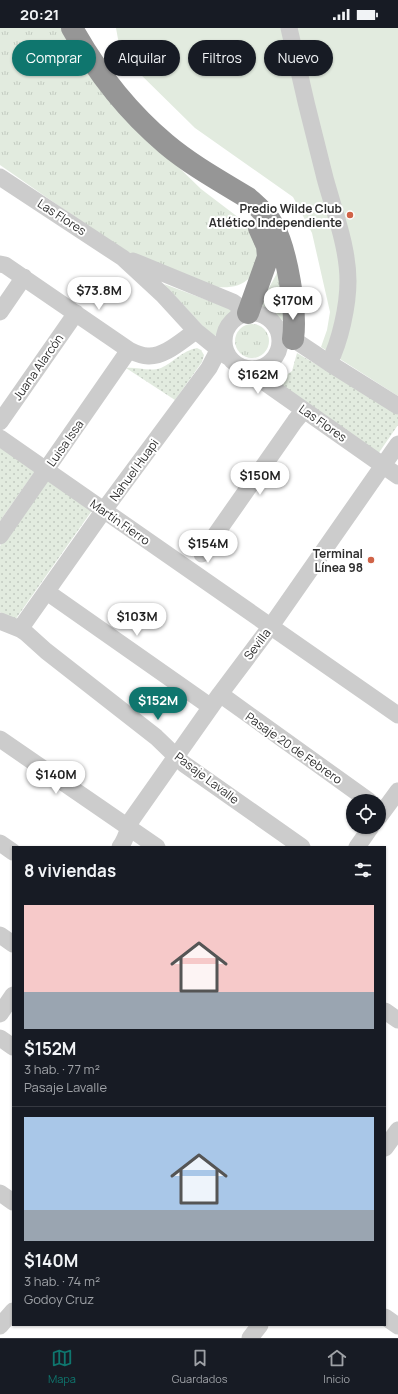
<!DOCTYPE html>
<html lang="es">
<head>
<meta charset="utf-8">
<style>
	body { margin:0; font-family:Manrope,sans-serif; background:#242831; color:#f1f3f6; height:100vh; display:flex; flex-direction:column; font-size:15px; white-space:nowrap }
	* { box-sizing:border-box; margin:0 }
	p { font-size:13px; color:#9ea1a6 }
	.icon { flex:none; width:22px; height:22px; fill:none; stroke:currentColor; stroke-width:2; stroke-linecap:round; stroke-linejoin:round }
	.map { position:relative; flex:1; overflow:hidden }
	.panel { position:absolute; left:12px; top:818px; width:374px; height:480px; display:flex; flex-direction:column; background:#171b24; border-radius:0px; box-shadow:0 1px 3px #0004 }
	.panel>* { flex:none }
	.guide { position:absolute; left:12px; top:12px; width:374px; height:36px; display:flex; gap:8px }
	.fabs { position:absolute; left:346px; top:766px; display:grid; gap:8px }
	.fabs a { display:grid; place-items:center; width:40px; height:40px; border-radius:50%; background:#171b24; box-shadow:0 1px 3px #0004; font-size:20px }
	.price { position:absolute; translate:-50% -34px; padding:0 9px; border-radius:14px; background:#fff; color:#222; font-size:13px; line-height:26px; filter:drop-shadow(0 1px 2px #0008) }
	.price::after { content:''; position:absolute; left:50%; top:24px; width:12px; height:9px; margin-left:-6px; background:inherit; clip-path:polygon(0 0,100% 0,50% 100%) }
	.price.on { background:#0f766e; color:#fff }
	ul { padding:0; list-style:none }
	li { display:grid; align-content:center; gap:8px; height:212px; padding:0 12px }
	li+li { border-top:1px solid #363941 }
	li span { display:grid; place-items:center; height:124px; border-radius:0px; color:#555 }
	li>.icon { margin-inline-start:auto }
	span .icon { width:72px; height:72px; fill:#fffc; stroke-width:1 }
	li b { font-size:17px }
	h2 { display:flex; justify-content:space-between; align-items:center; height:48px; padding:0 12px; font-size:17px }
	.chip { padding:0 14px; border-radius:18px; background:#171b24; box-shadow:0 1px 3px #0004; font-size:14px; line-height:36px }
	.chip.on { background:#0f766e; color:#fff }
	.status { display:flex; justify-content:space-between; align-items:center; height:28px; padding:0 20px; background:#171b24; direction:ltr }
	.status svg { height:11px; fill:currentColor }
	.tab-bar { display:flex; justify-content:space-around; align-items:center; height:56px; border-top:1px solid #363941; background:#171b24; font-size:11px; color:#9ea1a6 }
	.tab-bar a { display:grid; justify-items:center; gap:2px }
	.tab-bar .on { color:#0f766e }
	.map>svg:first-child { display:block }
</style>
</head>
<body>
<div class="status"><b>20:21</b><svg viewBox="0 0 49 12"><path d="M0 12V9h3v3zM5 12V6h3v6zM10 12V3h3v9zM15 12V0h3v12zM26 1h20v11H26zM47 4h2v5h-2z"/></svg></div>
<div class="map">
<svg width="398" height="1310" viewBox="0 0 398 1310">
	<defs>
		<pattern id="grass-tufts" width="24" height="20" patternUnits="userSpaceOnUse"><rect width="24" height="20" fill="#e2ebdf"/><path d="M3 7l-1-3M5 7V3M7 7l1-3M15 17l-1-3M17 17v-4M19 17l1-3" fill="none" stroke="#c2cac0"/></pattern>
		<pattern id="park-dots" width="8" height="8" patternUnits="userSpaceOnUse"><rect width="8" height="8" fill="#e2ebdf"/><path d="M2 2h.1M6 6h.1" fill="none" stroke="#c2cac0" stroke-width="1.8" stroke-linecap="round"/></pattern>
	</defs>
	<rect width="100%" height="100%" fill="#fff"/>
	<!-- grass -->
	<path fill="url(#grass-tufts)" d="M0,0H65L160,121L201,161L247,196L258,209L262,219C259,226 254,244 250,249C242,259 228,260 217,259L144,232L118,219L0,137Z
		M281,231L287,295L259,278L276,247Z
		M164,256L231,281L232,288L219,307L215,308L211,307Z
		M235 313a17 17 0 1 1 34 0a17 17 0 1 1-34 0Z"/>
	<!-- park -->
	<path fill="url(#park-dots)" d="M197,320L201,322L204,327L202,334L175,372L126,340C137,339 150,344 161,340C174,334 183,322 197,320Z
		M297,325L398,385V397L378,426L276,354L292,343Z
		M0,419L35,443L0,493Z
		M50,451L91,479V484L15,592L11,591L0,584V518L45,453Z"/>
	<!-- garden -->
	<path fill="#e2ebdf" d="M116,0H398V368L321,319L327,302L330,284L312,205L293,169L195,100L133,39L124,26L118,11Z"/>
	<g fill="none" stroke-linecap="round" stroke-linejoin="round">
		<!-- minor -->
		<path stroke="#ccc" stroke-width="17" d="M289,0C300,50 312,100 325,150C334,183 348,219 348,253C348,278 340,314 329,335
			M0,149L123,230L163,267L196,303L228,329
			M133,233L233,274L248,285
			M0,236L5,237L129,322C135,325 141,328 148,328C165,329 182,312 196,303
			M0,284L24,249
			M224 313a28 28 0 1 1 56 0a28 28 0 1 1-56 0Z
			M284,305L329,335L398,378
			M247,342L398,448
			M0,394L76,285
			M0,410L398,687
			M0,508L129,322
			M202,526L295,393L304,382
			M47,564L211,679
			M0,593L20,601L26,605L46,623L156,709L184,736L302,819
			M20,601L104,482L209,340L223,313
			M220,666L369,773
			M0,711L157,819
			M379,789L398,763
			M0,815L13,824
			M120,819C127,810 128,800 132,791L220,666L271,598L398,416
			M357,819L371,799
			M0,907L13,916
			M385,983L398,992
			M0,986L13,967
			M0,1010L13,1019
			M385,1120L398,1102
			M0,1165L13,1174
			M385,1289L398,1298
			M0,1298L13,1283
			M250,1310L260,1297"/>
		<!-- highway -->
		<path stroke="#969696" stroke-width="22" d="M72,0C96,43 128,84 166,116C191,137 220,153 248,170C257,178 267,186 273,197C287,222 297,283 293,311
			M248,285L268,229L267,218L259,200"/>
	</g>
	<!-- markers -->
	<g fill="#d06347" stroke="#fff" stroke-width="1.5">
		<circle cx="350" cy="187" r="4"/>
		<circle cx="371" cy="532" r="4"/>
	</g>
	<g text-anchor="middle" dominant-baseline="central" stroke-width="4" stroke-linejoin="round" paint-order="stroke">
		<!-- poi labels -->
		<g font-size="12" font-weight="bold" fill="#2f2f2f" stroke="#fff" text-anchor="end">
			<text x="342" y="180">Predio Wilde Club<tspan x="342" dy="14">Atlético Independiente</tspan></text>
			<text x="363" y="525">Terminal<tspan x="363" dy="14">Línea 98</tspan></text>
		</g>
		<!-- street labels -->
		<g font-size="12" fill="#2f2f2f" stroke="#fff">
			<text transform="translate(62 189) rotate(33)">Las Flores</text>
			<text transform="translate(38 339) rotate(-55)">Juana Alarcón</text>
			<text transform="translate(323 395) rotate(35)">Las Flores</text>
			<text transform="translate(65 415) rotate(-55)">Luisa Issa</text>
			<text transform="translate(134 442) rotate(-54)">Nahuel Huapi</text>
			<text transform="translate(120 494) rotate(35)">Martín Fierro</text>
			<text transform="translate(257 616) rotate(-53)">Sevilla</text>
			<text transform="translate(294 720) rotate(35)">Pasaje 20 de Febrero</text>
			<text transform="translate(207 750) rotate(37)">Pasaje Lavalle</text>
		</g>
	</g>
</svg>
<div class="fabs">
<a><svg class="icon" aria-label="locate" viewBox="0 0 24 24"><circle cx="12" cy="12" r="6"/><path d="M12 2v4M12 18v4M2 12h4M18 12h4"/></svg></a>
</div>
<b class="price" style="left:99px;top:283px">$73.8M</b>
<b class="price" style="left:293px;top:293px">$170M</b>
<b class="price" style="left:258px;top:367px">$162M</b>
<b class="price" style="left:260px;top:468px">$150M</b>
<b class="price" style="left:208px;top:536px">$154M</b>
<b class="price" style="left:137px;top:609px">$103M</b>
<b class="price on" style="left:158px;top:693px">$152M</b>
<b class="price" style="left:56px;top:767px">$140M</b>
<div class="guide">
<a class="chip on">Comprar</a>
<a class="chip">Alquilar</a>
<a class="chip">Filtros</a>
<a class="chip">Nuevo</a>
</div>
<section class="panel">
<h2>8 viviendas<svg class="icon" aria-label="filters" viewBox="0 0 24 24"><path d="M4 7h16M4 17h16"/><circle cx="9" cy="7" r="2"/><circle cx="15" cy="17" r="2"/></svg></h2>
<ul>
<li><span style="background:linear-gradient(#f6c9c9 70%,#9aa5b1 0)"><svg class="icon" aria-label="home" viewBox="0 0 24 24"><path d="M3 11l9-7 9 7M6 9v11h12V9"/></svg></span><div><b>$152M</b><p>3 hab. · 77 m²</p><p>Pasaje Lavalle</p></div></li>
<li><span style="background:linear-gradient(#a9c7e8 75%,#9aa5b1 0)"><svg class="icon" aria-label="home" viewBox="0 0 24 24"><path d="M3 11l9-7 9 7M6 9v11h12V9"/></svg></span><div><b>$140M</b><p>3 hab. · 74 m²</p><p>Godoy Cruz</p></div></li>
</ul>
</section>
</div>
<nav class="tab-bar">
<a class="on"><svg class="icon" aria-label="map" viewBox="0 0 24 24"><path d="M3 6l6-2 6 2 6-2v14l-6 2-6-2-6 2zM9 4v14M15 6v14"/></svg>Mapa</a>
<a><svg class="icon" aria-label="saved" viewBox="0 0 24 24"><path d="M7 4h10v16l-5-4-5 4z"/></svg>Guardados</a>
<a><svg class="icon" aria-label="home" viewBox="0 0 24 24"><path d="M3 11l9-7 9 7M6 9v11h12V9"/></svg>Inicio</a>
</nav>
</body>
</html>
